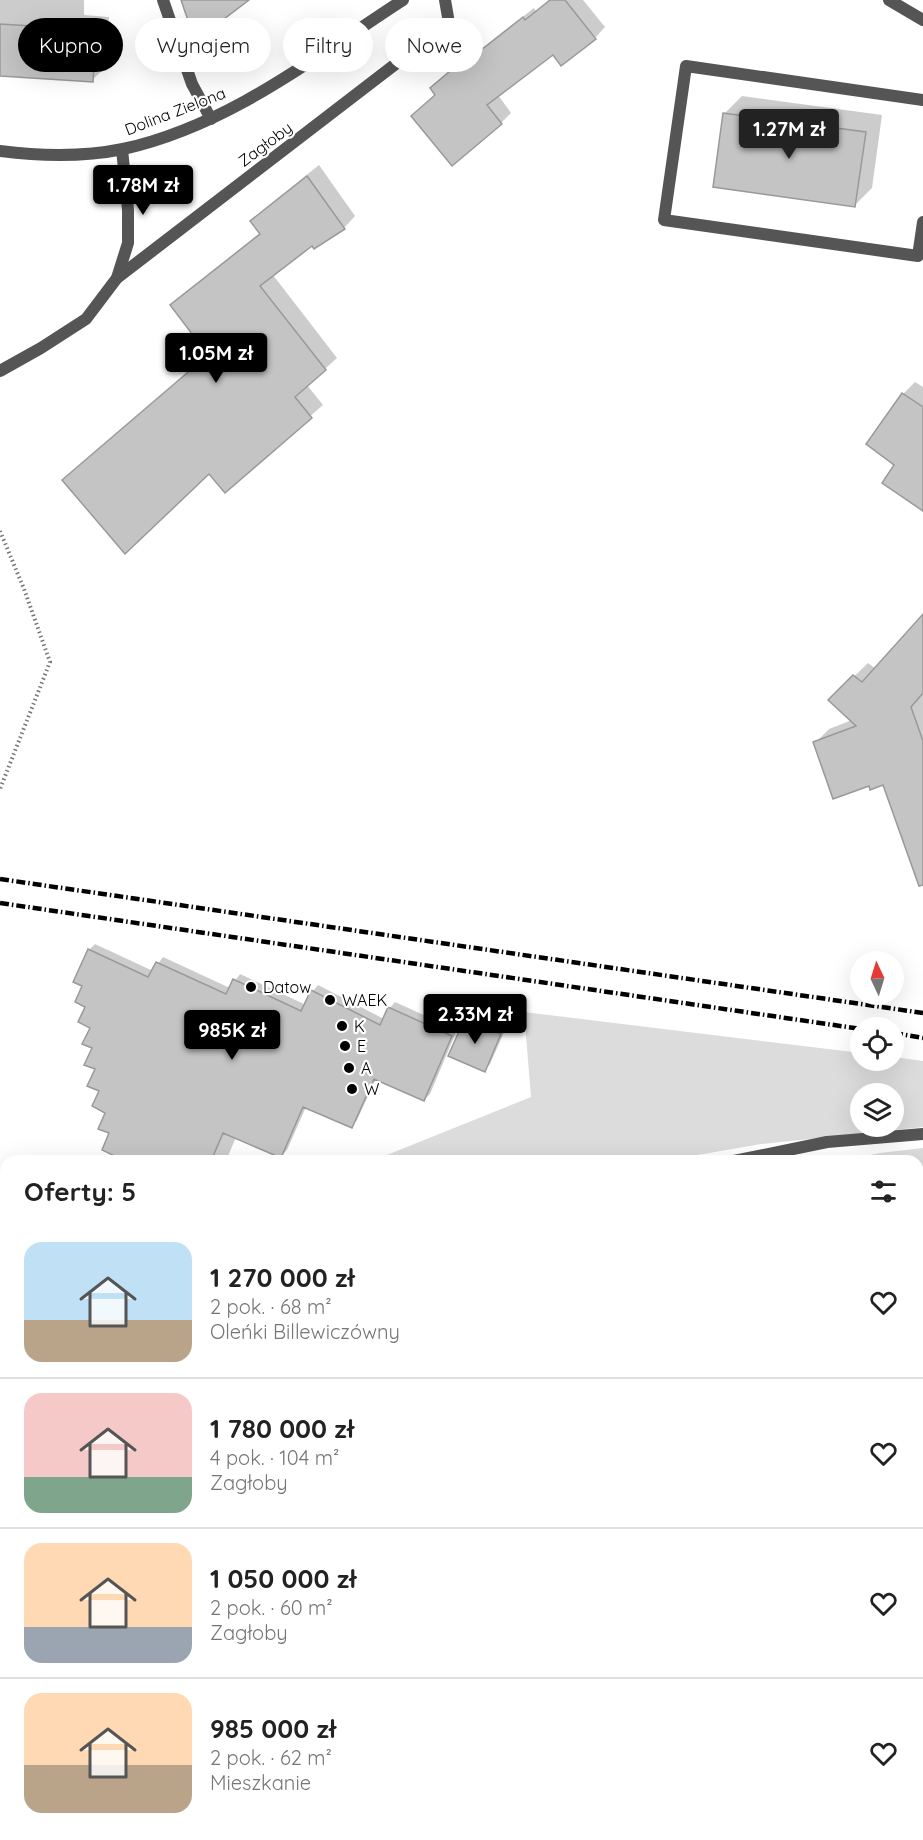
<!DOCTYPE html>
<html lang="pl">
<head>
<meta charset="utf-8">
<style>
	body { margin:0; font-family:Quicksand,sans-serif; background:#f6f6f6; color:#222; height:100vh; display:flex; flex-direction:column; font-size:22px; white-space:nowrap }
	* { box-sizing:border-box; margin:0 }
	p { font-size:20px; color:#767676 }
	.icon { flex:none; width:33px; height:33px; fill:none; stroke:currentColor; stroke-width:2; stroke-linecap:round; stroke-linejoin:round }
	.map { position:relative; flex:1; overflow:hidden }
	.details { position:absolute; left:0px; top:1155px; width:924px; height:686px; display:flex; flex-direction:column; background:#fff; border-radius:18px 18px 0 0; box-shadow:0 6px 24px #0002 }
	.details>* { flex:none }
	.banner { position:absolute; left:18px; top:18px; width:600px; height:54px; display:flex; gap:12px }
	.needle { width:39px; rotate:356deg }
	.controls { position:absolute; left:850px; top:951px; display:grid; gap:12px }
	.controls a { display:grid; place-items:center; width:54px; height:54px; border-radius:50%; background:#fff; box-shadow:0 6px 24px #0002; font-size:30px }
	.price { position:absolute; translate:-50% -51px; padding:0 14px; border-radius:6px; background:#000; color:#fff; font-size:20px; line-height:39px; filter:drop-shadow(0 2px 3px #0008) }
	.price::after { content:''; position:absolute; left:50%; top:36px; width:18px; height:14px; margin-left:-9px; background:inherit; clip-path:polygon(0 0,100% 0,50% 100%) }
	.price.selected { background:#222; color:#fff }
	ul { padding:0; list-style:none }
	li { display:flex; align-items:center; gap:18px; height:150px; padding:0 24px }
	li+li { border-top:2px solid #e0e0e0 }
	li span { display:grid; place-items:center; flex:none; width:168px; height:120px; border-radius:18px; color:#555 }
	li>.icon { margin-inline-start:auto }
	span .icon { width:72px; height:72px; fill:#fffc; stroke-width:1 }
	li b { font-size:26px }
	h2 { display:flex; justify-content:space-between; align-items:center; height:72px; padding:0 24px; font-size:26px }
	.tag { padding:0 21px; border-radius:27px; background:#fff; box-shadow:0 6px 24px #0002; font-size:21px; line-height:54px }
	.tag.selected { background:#000; color:#fff }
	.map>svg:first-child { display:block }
</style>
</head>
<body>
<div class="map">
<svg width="923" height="1840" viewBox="0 0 923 1840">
	<rect width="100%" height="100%" fill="#fff"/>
	<!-- green -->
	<path fill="#dcdcdc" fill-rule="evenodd" d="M524,1012L861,1053V1060H894V1057L923,1061V1127L761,1144L663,1161H372L531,1097ZM861,1094H894V1126H861Z
		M923,1148V1737L918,1734V1161H841L880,1153Z
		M6,1268V1417L0,1420V1270Z
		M6,1544V1834H416L422,1840H0V1546Z"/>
	<!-- shadow -->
	<path fill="#0003" d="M0,0H84V15L109,17L106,67L92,80L0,75Z
		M550,0H583L605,27L595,38L553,52L498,95L511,113L501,123L437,94L432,88L467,57L469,59L534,8L536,11Z
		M742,96L882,115L872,188L855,205L724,114Z
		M319,165L355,216L344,228L312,244L273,275L337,358L307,385L323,405L225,491L209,472L64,480L210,354L172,305L184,294L261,232L252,221L264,209Z
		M915,382L923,387V509L897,464L868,444L903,394Z
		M923,616V874L884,783L815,743L829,729L852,720L830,700L868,663L876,669Z
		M95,944L153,971L163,957L230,988L240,974L306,1005L313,991L318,985L384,1019L390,1008L395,1002L457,1030L430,1094L424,1100L376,1079L357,1120L351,1126L306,1107L287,1150L281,1156L236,1137L226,1161H111L114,1154L111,1133L97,1068L84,985L89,950Z
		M472,1013L506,1028L490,1064L484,1070L466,1019Z
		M695,1834H819L818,1840H694Z"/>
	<!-- building -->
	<path fill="#c4c4c4" stroke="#999" stroke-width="1.5" d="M181,0H249L195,41Z
		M550,0H565L596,39L561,66L553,55L487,105L502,124L452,166L411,116L435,95L430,88L456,66L458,68L523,17L525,20Z
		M0,24L96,30L93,82L0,76Z
		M723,113L866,132L855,207L713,187Z
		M307,176L345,229L314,249L312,246L260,286L326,370L295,397L312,418L225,493L209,474L125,554L62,480L208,355L170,305L260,234L250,221Z
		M902,393L923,407V511L882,483L894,465L866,444Z
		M923,614V693L911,707L923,741V885L919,886L883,785L870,790L869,786L833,799L813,742L856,726L828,700L853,675L862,682Z
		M88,949L148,977L156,962L226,994L233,979L301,1011L311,990L380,1025L388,1007L452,1036L424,1101L374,1079L352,1128L303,1107L281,1158L223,1133L211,1161H125L102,1150L109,1133L98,1129L105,1113L92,1106L99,1091L87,1086L95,1069L84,1065L92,1048L82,1044L90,1028L78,1022L85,1007L75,1002L82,986L73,982Z
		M465,1018L501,1034L485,1072L448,1056Z"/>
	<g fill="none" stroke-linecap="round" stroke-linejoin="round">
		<!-- path -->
		<path stroke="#777" stroke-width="4" stroke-dasharray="1.5 3" stroke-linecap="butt" d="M0,531L24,589L50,662L0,789
			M918,1471L923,1480
			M918,1682L923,1675
			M0,1692L6,1685
			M222,1840L230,1834"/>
		<!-- lane -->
		<path stroke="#555" stroke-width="12" d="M923,100L686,66L664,220L918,256L923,222
			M117,278L449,23L445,0
			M0,1462L6,1471
			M431,1834L437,1840
			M873,1840L874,1834"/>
		<!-- street -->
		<path stroke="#555" stroke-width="12" d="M163,0L192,84L211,119
			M889,0L923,20
			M0,151C39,156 84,157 123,149C228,126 315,57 403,0
			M0,371L41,348L86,319L117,278L128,243V210L122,149
			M734,1161L827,1142L923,1134
			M918,1290L923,1289
			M0,1440L6,1438"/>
		<!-- rail -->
		<path stroke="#000" stroke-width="4.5" stroke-dasharray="9 3 1.5 3" stroke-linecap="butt" d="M0,879L923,1013
			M0,903L861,1029
			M894,1033L923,1038"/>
	</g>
	<!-- markers -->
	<g fill="#000" stroke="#fff" stroke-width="2">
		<circle cx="251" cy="987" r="6"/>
		<circle cx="330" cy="1000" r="6"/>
		<circle cx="342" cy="1026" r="6"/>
		<circle cx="345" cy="1046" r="6"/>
		<circle cx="349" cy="1068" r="6"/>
		<circle cx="352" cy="1089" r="6"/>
	</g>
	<g text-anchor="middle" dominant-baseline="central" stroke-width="4.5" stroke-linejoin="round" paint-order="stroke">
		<!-- street labels -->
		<g font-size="16" fill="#000" stroke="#fff">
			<text transform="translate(175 111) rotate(-21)">Dolina Zielona</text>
			<text transform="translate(265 144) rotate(-37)">Zagłoby</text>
		</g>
		<!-- poi labels -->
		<g font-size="16" fill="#000" stroke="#fff" text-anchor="start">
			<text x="263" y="987">Datow</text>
			<text x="342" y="1000">WAEK</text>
			<text x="354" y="1026">K</text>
			<text x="357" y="1046">E</text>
			<text x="361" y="1068">A</text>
			<text x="364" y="1089">W</text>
		</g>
	</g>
</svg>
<div class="controls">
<a><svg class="needle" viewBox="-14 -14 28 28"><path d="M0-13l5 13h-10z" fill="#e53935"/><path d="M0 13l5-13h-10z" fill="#767676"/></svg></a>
<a><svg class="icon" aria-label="locate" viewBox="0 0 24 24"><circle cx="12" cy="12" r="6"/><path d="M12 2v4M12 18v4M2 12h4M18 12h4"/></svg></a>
<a><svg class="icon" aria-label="layers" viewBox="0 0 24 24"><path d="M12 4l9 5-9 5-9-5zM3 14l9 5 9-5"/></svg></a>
</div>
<b class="price selected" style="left:789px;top:160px">1.27M zł</b>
<b class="price" style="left:143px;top:216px">1.78M zł</b>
<b class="price" style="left:216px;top:384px">1.05M zł</b>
<b class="price" style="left:475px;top:1045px">2.33M zł</b>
<b class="price" style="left:232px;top:1061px">985K zł</b>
<div class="banner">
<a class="tag selected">Kupno</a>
<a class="tag">Wynajem</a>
<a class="tag">Filtry</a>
<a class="tag">Nowe</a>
</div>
<section class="details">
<h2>Oferty: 5<svg class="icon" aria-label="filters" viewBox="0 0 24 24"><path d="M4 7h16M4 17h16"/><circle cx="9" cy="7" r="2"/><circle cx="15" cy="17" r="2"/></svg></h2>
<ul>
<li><span style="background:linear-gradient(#bfe0f5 65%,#b9a48a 0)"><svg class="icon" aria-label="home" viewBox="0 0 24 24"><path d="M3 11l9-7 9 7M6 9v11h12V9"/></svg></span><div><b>1 270 000 zł</b><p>2 pok. · 68 m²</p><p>Oleńki Billewiczówny</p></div><svg class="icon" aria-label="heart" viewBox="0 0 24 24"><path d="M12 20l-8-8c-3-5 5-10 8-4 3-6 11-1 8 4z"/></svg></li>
<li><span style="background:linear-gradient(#f6c9c9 70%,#7fa58c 0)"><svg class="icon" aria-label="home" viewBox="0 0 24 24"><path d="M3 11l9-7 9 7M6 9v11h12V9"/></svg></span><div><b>1 780 000 zł</b><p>4 pok. · 104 m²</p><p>Zagłoby</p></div><svg class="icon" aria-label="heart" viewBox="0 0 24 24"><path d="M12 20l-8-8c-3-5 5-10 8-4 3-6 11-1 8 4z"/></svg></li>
<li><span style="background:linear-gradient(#ffd9b3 70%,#9aa5b1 0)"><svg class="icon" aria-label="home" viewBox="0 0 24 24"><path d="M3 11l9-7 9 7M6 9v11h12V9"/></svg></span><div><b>1 050 000 zł</b><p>2 pok. · 60 m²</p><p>Zagłoby</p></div><svg class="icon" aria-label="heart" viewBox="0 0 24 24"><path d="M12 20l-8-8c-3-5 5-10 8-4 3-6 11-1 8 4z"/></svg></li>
<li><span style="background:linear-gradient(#ffd9b3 60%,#b9a48a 0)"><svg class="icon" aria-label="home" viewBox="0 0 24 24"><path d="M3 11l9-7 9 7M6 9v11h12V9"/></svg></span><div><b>985 000 zł</b><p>2 pok. · 62 m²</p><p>Mieszkanie</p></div><svg class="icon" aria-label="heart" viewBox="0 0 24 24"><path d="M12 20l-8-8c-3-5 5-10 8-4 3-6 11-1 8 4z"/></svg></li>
</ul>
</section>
</div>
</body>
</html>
